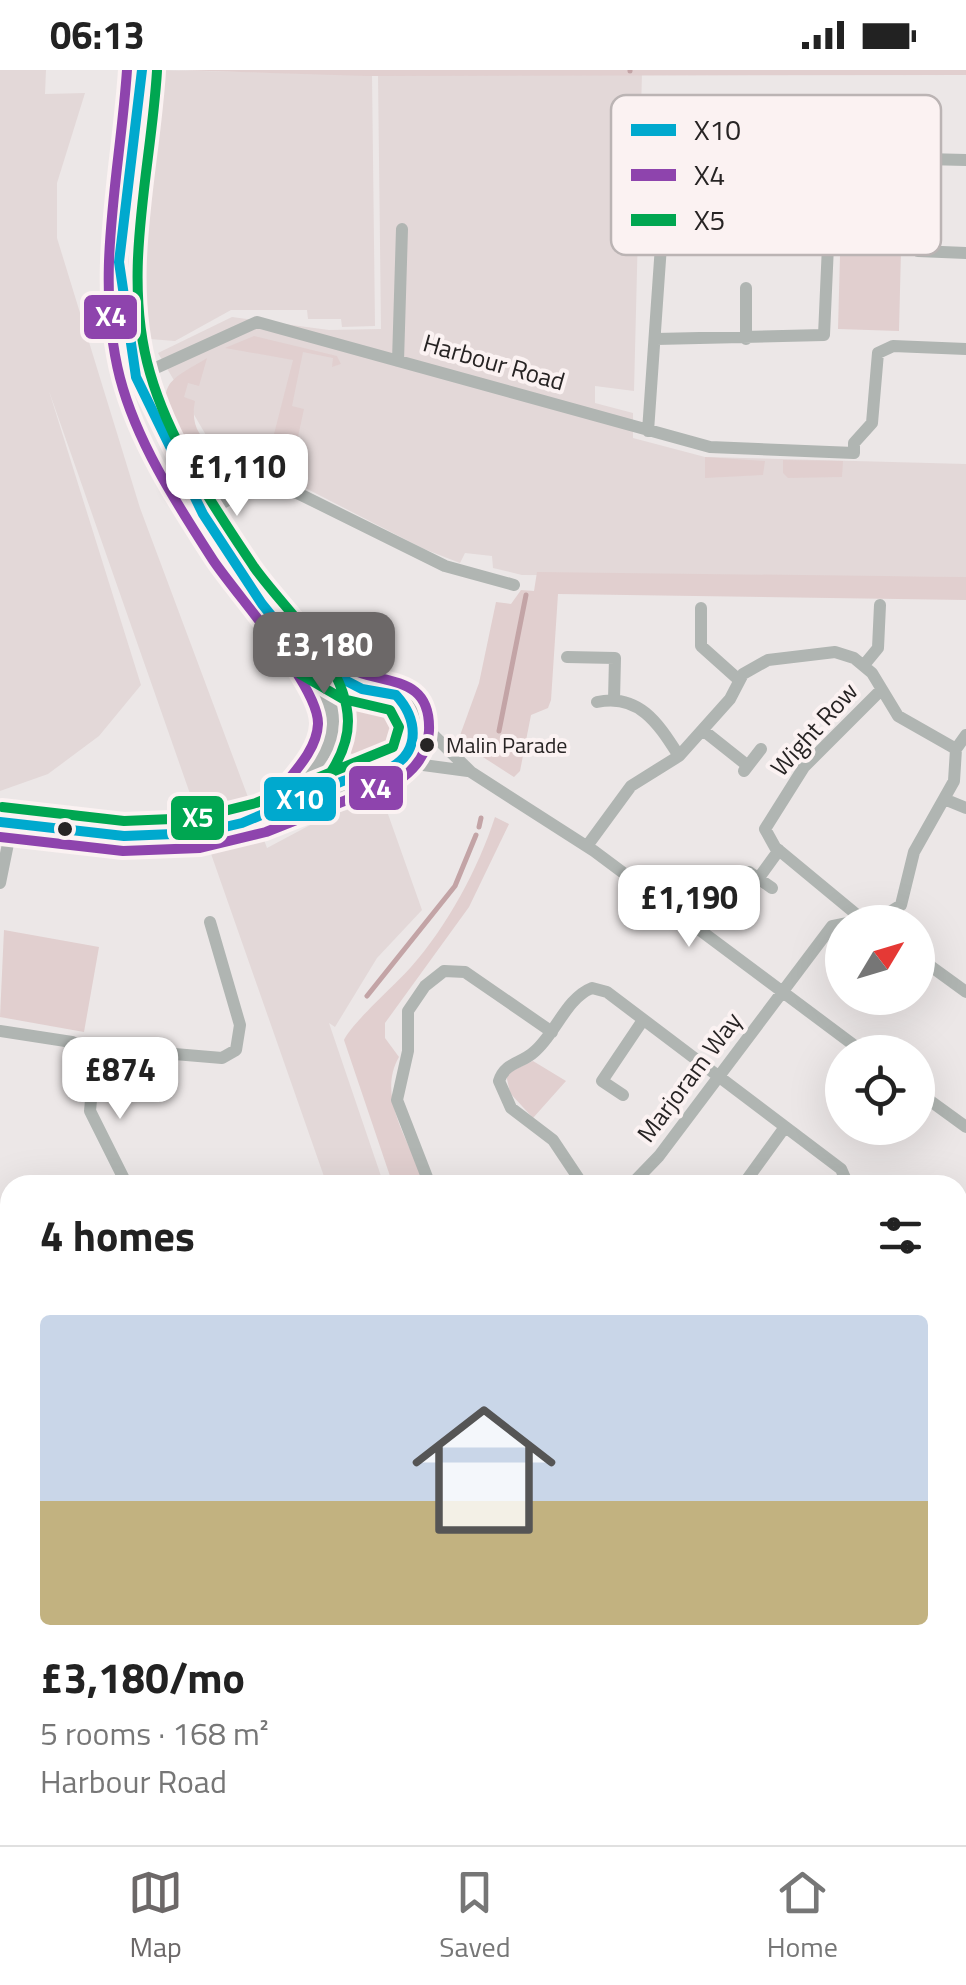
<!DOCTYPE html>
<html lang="en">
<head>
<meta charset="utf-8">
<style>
	body { margin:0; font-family:"Titillium Web",sans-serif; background:#f2f2f2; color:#222; height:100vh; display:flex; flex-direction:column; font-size:38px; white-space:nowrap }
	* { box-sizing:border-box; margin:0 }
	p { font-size:32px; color:#767676 }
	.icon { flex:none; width:55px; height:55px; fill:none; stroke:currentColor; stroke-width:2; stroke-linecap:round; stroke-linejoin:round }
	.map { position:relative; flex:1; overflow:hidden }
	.sheet { position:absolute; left:0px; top:1105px; width:968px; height:670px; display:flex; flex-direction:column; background:#fff; border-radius:30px 30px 0 0; box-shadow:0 10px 40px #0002 }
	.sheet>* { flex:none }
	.needle { width:65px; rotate:52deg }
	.tools { position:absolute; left:825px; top:835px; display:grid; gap:20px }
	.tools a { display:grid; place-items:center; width:110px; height:110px; border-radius:50%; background:#fff; box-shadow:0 10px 40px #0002; font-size:50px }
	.price { position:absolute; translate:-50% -85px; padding:0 22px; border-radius:20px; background:#fff; color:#222; font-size:32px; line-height:65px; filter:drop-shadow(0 2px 5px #0008) }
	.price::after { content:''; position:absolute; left:50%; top:60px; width:30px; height:22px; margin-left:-15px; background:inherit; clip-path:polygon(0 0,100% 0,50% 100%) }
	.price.active { background:#6c6868; color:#fff }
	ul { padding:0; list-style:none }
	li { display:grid; align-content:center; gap:20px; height:530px; padding:0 40px }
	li+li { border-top:2px solid #e0e0e0 }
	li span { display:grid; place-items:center; height:310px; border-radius:10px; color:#555 }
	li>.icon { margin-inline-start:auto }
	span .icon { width:180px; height:180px; fill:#fffc; stroke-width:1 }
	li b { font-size:42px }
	h2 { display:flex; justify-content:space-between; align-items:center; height:120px; padding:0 40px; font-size:42px }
	.status { display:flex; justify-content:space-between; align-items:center; height:70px; padding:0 50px; background:#fff; direction:ltr }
	.status svg { height:28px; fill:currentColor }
	.tabs { display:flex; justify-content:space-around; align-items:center; height:140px; border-top:2px solid #e0e0e0; background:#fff; font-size:28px; color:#767676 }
	.tabs a { display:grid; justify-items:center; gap:5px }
	.tabs .active { color:#6c6868 }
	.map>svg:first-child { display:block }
</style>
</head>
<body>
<div class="status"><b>06:13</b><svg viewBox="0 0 49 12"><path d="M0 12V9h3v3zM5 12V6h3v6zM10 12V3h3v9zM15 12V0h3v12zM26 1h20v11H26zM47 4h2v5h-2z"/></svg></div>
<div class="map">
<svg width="966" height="1775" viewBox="0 0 966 1775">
	<rect width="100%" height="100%" fill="#ece7e7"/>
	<!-- built -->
	<path fill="#e3d8d8" d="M0,0H46L45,24L85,23L57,113V168L140,438L267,778L329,745L383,730L422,840L377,888L335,957L329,953L384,1115H327L49,321L141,615L99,666L48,704L0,721Z
		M158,0L372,5L375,256L342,257L341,249H308L307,240H231L175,271L150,269L144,261L137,227L136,158Z
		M642,2L634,321L595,316V333L633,343V368L705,387L966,394V507L522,505L493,498L492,486L465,483L460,493L424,479L282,406L231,408L158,283L232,247L329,260L381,259L378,4Z"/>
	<!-- green -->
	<path fill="#e1cfcf" d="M178,0H966V5L367,6Z
		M875,99L903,100L899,261L838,259L842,113L874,114Z
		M254,266L337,286L341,294L332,297L333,288L303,282L292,336L304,339L289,409L262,405L246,410L241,404L210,409C188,397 155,342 168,317C175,304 195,296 207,288L199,316L188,313L184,327L195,331C185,381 238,387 275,394L289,379L291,368L274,364L293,290L225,278Z
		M705,387L765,391L763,405L705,408Z
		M783,390L843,391L842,407L788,408L783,403Z
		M537,502L966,507V530L558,524L551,630L548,638L531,645L520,701L514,707L458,671L479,613L496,532L511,534L521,520L534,521Z
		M341 660a32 32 0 1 1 64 0a32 32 0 1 1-64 0Z
		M495,747L509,754L469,837L385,953V968L399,987C375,1028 413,1076 425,1115H393L344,970C351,954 396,914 411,897C448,855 478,799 495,747Z
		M4,860L99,877L84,962L0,947Z
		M533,991L566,1011L533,1048L510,1023L506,1004Z
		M10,1144V1231L0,1229V1147Z
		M476,1765H535L539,1775H463Z"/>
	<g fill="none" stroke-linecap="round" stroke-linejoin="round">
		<!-- stream -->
		<path stroke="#c3a4a6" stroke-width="5" d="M630,1V0
			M499,661L526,525
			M479,757L481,748
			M367,926L455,816L476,765
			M340,1775L357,1765
			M386,1775L402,1765
			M435,1775L450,1765"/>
		<!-- minor -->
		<path stroke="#b0b5b2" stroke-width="12" d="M918,181L966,183
			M656,269L824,265L832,86
			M746,269V218
			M398,291L402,159
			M136,307L257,252L710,377L854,383V373L872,353L878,283L893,276L966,279
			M648,361L667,90L681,83L966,90
			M203,444L256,414L273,411L445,496L514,515
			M701,538V576L739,610
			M567,587L615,588L614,630
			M864,595L878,578L880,535
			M597,632C640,623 659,655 679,686
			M411,643L471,702L594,781L863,982
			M704,661L748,696
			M401,692L468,701
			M744,701L761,679
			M944,729L966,738
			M587,776L631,716L679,686L730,629L743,604L768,590L835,582L854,588L872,603L898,646L956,679
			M749,802L772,818
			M758,809L779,780
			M0,813L12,754
			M862,849L775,777L765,759L804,697L881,620
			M918,887L966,922
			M0,961L72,972L95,986
			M95,986L115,979L222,988L236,980L240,955L210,852
			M95,986L90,1041L127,1115
			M918,1022L966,1057
			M623,1025L602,1011L643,950
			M430,1115L397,1030L408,981V941L425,916L444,901L465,902L552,962
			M583,1115L553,1070L511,1038L499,1011C505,992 521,994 534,982C555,965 566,928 592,918L607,922L841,1099L848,1115
			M631,1115L659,1086L832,856L885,845L901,835L914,782L954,711L956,679L966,665
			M743,1115L785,1057
			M958,1254L966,1242
			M0,1430H10
			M958,1568L966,1546
			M0,1621L10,1625
			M958,1660L966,1674
			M0,1705L10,1706
			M20,1765L22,1775
			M700,1765L711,1775
			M127,1767L129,1775
			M864,1775L868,1765"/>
		<!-- tertiary -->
		<path stroke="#b0b5b2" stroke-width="15" d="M142,0L119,192L136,307L203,444L262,534L308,591L333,647
			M308,591L362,619
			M331 660a42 42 0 1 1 84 0a42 42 0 1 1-84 0Z
			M290,731L332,670
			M0,752C82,764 183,782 262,749C298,734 333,716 369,702"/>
		<defs>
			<path id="bus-1" d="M0,752L124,766L199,763L242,753L343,711L392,697C421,680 417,648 396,625L362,619L308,591L262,534L203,444L136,307L119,192L142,0"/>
			<path id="bus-2" d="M127,0C120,104 94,206 120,308C137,373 177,434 213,490C237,526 319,616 318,654C317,681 292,704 276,725
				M0,767L123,781L200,778L266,762L402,708C418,696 428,681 429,661C431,609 392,614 358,602C343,598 329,587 316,578"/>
			<path id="bus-3" d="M157,1C151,101 121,204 150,303C170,373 214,437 254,497C285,541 347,593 348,651C348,688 321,716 300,743
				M2,737L124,751L196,748L256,733L393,677L399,657L390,640L343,629L300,604"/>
		</defs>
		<!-- bus-1 casing -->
		<use href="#bus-1" stroke="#fbf2f2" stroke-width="18"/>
		<!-- bus-2 casing -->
		<use href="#bus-2" stroke="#fbf2f2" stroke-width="18"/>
		<!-- bus-3 casing -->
		<use href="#bus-3" stroke="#fbf2f2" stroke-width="18"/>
		<!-- bus-1 -->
		<use href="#bus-1" stroke="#00a9ce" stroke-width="10"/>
		<!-- bus-2 -->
		<use href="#bus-2" stroke="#8e44ad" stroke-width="10"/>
		<!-- bus-3 -->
		<use href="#bus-3" stroke="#00a651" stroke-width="10"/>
	</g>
	<!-- markers -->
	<g fill="#272424" stroke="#fbf2f2" stroke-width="4">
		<circle cx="427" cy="675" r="9"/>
		<circle cx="65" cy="759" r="9"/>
	</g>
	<g text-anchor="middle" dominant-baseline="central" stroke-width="8" stroke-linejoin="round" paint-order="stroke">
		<!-- bus labels -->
		<g font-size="22" fill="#272424" stroke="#fbf2f2" text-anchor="start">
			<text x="446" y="675">Malin Parade</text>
		</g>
		<!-- street labels -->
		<g font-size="25" fill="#272424" stroke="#fbf2f2">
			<text transform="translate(494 292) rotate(16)">Harbour Road</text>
			<text transform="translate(814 659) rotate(-48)">Wight Row</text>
			<text transform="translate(689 1007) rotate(-53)">Marjoram Way</text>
		</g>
	</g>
	<!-- legend -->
	<rect x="611" y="25" width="330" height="160" rx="15" fill="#fbf2f2" stroke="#bbb4b4" stroke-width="2.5"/>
	<rect x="631" y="54" width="45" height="12" fill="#00a9ce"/>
	<rect x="631" y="99" width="45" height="12" fill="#8e44ad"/>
	<rect x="631" y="144" width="45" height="12" fill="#00a651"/>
	<g font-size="28" fill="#272424">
		<text x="694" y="70">X10</text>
		<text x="694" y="115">X4</text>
		<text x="694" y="160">X5</text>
	</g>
	<g stroke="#fbf2f2" stroke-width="4">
		<rect x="82" y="223" width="57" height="48" rx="10" fill="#8e44ad"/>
		<rect x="347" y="694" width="58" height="48" rx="10" fill="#8e44ad"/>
		<rect x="262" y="705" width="76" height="48" rx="10" fill="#00a9ce"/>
		<rect x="169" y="724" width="57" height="48" rx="10" fill="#00a651"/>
	</g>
	<g font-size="28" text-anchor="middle" font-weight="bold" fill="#fff">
		<text x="111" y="256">X4</text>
		<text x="376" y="728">X4</text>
		<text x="300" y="739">X10</text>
		<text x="198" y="757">X5</text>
	</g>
</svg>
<div class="tools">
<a><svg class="needle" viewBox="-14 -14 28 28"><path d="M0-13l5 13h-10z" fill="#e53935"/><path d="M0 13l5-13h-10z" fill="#767676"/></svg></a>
<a><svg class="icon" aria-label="locate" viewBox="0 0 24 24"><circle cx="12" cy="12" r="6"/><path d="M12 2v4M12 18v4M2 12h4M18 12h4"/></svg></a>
</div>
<b class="price" style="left:237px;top:449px">£1,110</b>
<b class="price active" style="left:324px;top:627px">£3,180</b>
<b class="price" style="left:689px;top:880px">£1,190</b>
<b class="price" style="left:120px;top:1052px">£874</b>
<section class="sheet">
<h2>4 homes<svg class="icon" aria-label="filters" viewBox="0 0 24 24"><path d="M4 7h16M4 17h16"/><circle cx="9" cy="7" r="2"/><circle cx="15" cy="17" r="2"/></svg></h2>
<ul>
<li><span style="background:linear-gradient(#c9d6e8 60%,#c2b280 0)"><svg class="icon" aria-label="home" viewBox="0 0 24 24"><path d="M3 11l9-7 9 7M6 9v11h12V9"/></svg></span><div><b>£3,180/mo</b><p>5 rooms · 168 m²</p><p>Harbour Road</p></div></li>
</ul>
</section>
</div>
<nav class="tabs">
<a class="active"><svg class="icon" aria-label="map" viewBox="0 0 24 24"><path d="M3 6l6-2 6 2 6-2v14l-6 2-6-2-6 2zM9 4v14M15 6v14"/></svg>Map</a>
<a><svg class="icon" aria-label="saved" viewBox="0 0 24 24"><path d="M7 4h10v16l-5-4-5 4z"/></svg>Saved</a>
<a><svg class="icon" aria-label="home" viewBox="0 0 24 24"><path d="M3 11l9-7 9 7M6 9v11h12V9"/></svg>Home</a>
</nav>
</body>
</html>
